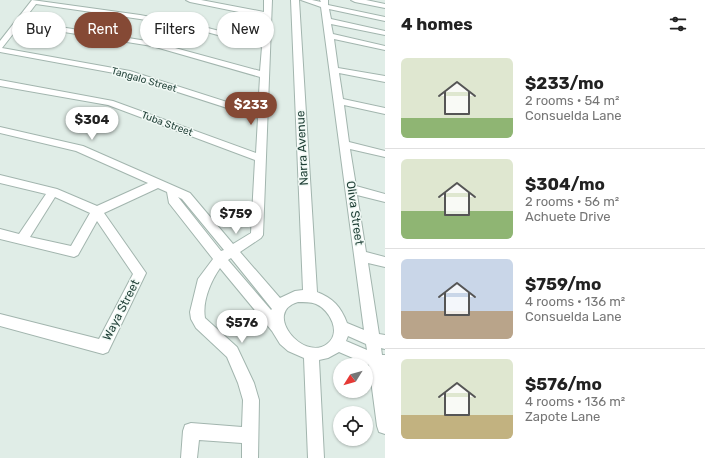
<!DOCTYPE html>
<html lang="en">
<head>
<meta charset="utf-8">
<style>
	body { margin:0; font-family:Rubik,sans-serif; background:#f2f2f2; color:#222; height:100vh; display:flex; flex-direction:column; font-size:15px; white-space:nowrap }
	* { box-sizing:border-box; margin:0 }
	p { font-size:13px; color:#767676 }
	.icon { flex:none; width:22px; height:22px; fill:none; stroke:currentColor; stroke-width:2; stroke-linecap:round; stroke-linejoin:round }
	.map { position:relative; flex:1; overflow:hidden }
	.panel { display:flex; flex-direction:column; background:#fff; width:320px }
	.panel>* { flex:none }
	.banner { position:absolute; left:12px; top:12px; width:313px; height:36px; display:flex; gap:8px }
	.needle { width:26px; rotate:233deg }
	.fabs { position:absolute; left:333px; top:358px; display:grid; gap:8px }
	.fabs a { display:grid; place-items:center; width:40px; height:40px; border-radius:50%; background:#fff; box-shadow:0 1px 3px #0004; font-size:20px }
	.price { position:absolute; translate:-50% -34px; padding:0 9px; border-radius:14px; background:#fff; color:#222; font-size:13px; line-height:26px; filter:drop-shadow(0 1px 2px #0008) }
	.price::after { content:''; position:absolute; left:50%; top:24px; width:12px; height:9px; margin-left:-6px; background:inherit; clip-path:polygon(0 0,100% 0,50% 100%) }
	.price.selected { background:#854935; color:#fff }
	ul { padding:0; list-style:none }
	li { display:flex; align-items:center; gap:12px; height:100px; padding:0 16px }
	li+li { border-top:1px solid #e0e0e0 }
	li span { display:grid; place-items:center; flex:none; width:112px; height:80px; border-radius:6px; color:#555 }
	li>.icon { margin-inline-start:auto }
	span .icon { width:48px; height:48px; fill:#fffc; stroke-width:1 }
	li b { font-size:17px }
	h2 { display:flex; justify-content:space-between; align-items:center; height:48px; padding:0 16px; font-size:17px }
	.chip { padding:0 14px; border-radius:18px; background:#fff; box-shadow:0 1px 3px #0004; font-size:14px; line-height:36px }
	.chip.selected { background:#854935; color:#fff }
	main { display:flex; flex:1; min-height:0 }
	.map>svg:first-child { display:block }
</style>
</head>
<body>
<main>
<div class="map">
<svg width="385" height="458" viewBox="0 0 385 458">
	<rect width="100%" height="100%" fill="#e0ede7"/>
	<g fill="none" stroke-linecap="round" stroke-linejoin="round">
		<defs>
			<path id="minor" d="M32,0L140,15L204,27L262,42L264,17L190,2L186,0H201L264,12V0H272L263,235L261,238L240,252L280,298L295,291L303,290L291,0H299L317,292C333,298 341,307 347,323L364,330L321,7L301,0H312L321,2L320,0H328V5L385,17V21L329,9L331,19L385,31V35L331,24L333,34L385,46V50L334,39L338,68L385,76V82L339,73L343,99L385,108V114L344,105L349,142L385,151V157L350,149L356,186L385,194V202L357,195L366,252L385,257V267L368,263L379,334L385,335V349L381,348L382,355H385V434L379,432L377,426L369,365L339,352L328,358L319,360L324,458H308L304,358L288,351L280,344L272,331L220,268C211,281 202,301 205,318L237,347L254,383L259,400L258,458H242V443L199,440L197,458H181L183,431L185,425L191,423L242,427L243,400L238,383L227,357L196,328L191,319L190,312L198,279L213,259L169,203L167,192L158,188L104,213L146,273L108,352L103,354L0,326V314L99,339L133,274L97,221L78,255L74,257L0,239V229L19,234L46,194L0,183V175L57,189L97,206L148,183L76,151L0,133V127L83,146L190,193L233,244L251,233L255,160L108,105L0,86V80L113,101L256,153L258,118L125,75L0,52V41ZM36,4L140,19L203,31L262,47L260,71L153,42L23,21ZM20,25L152,46L260,77L258,112L130,71L2,48ZM55,197L90,213L71,246L30,237ZM178,197L182,199L224,250L221,251ZM231,258L272,309L271,310L228,260ZM298,302C304,302 311,302 316,304C330,310 342,333 327,344C303,362 262,312 298,302ZM348,336L366,344L367,350L346,341Z
				M351,0H366L385,4V8L355,2Z"/>
		</defs>
		<!-- minor casing -->
		<use href="#minor" stroke="#a2b5ae" stroke-width="2"/>
		<!-- minor -->
		<use href="#minor" fill="#fff" fill-rule="evenodd"/>
	</g>
	<g text-anchor="middle" dominant-baseline="central" stroke-width="3" stroke-linejoin="round" paint-order="stroke">
		<!-- far-street labels -->
		<g font-size="10" fill="#1f3f36" stroke="#f1f9f5">
			<text transform="translate(144 80) rotate(16)">Tangalo Street</text>
			<text transform="translate(167 124) rotate(20)">Tuba Street</text>
		</g>
		<!-- street labels -->
		<g font-size="12" fill="#1f3f36" stroke="#f1f9f5">
			<text transform="translate(302 148) rotate(-93)">Narra Avenue</text>
			<text transform="translate(355 213) rotate(82)">Oliva Street</text>
			<text transform="translate(121 310) rotate(-63)">Waya Street</text>
		</g>
	</g>
</svg>
<div class="fabs">
<a><svg class="needle" viewBox="-14 -14 28 28"><path d="M0-13l5 13h-10z" fill="#e53935"/><path d="M0 13l5-13h-10z" fill="#767676"/></svg></a>
<a><svg class="icon" aria-label="locate" viewBox="0 0 24 24"><circle cx="12" cy="12" r="6"/><path d="M12 2v4M12 18v4M2 12h4M18 12h4"/></svg></a>
</div>
<b class="price selected" style="left:251px;top:126px">$233</b>
<b class="price" style="left:92px;top:141px">$304</b>
<b class="price" style="left:236px;top:235px">$759</b>
<b class="price" style="left:242px;top:344px">$576</b>
<div class="banner">
<a class="chip">Buy</a>
<a class="chip selected">Rent</a>
<a class="chip">Filters</a>
<a class="chip">New</a>
</div>
</div>
<section class="panel">
<h2>4 homes<svg class="icon" aria-label="filters" viewBox="0 0 24 24"><path d="M4 7h16M4 17h16"/><circle cx="9" cy="7" r="2"/><circle cx="15" cy="17" r="2"/></svg></h2>
<ul>
<li><span style="background:linear-gradient(#dfe7d0 75%,#8fb573 0)"><svg class="icon" aria-label="home" viewBox="0 0 24 24"><path d="M3 11l9-7 9 7M6 9v11h12V9"/></svg></span><div><b>$233/mo</b><p>2 rooms · 54 m²</p><p>Consuelda Lane</p></div></li>
<li><span style="background:linear-gradient(#dfe7d0 65%,#8fb573 0)"><svg class="icon" aria-label="home" viewBox="0 0 24 24"><path d="M3 11l9-7 9 7M6 9v11h12V9"/></svg></span><div><b>$304/mo</b><p>2 rooms · 56 m²</p><p>Achuete Drive</p></div></li>
<li><span style="background:linear-gradient(#c9d6e8 65%,#b9a48a 0)"><svg class="icon" aria-label="home" viewBox="0 0 24 24"><path d="M3 11l9-7 9 7M6 9v11h12V9"/></svg></span><div><b>$759/mo</b><p>4 rooms · 136 m²</p><p>Consuelda Lane</p></div></li>
<li><span style="background:linear-gradient(#dfe7d0 70%,#c2b280 0)"><svg class="icon" aria-label="home" viewBox="0 0 24 24"><path d="M3 11l9-7 9 7M6 9v11h12V9"/></svg></span><div><b>$576/mo</b><p>4 rooms · 136 m²</p><p>Zapote Lane</p></div></li>
</ul>
</section>
</main>
</body>
</html>
